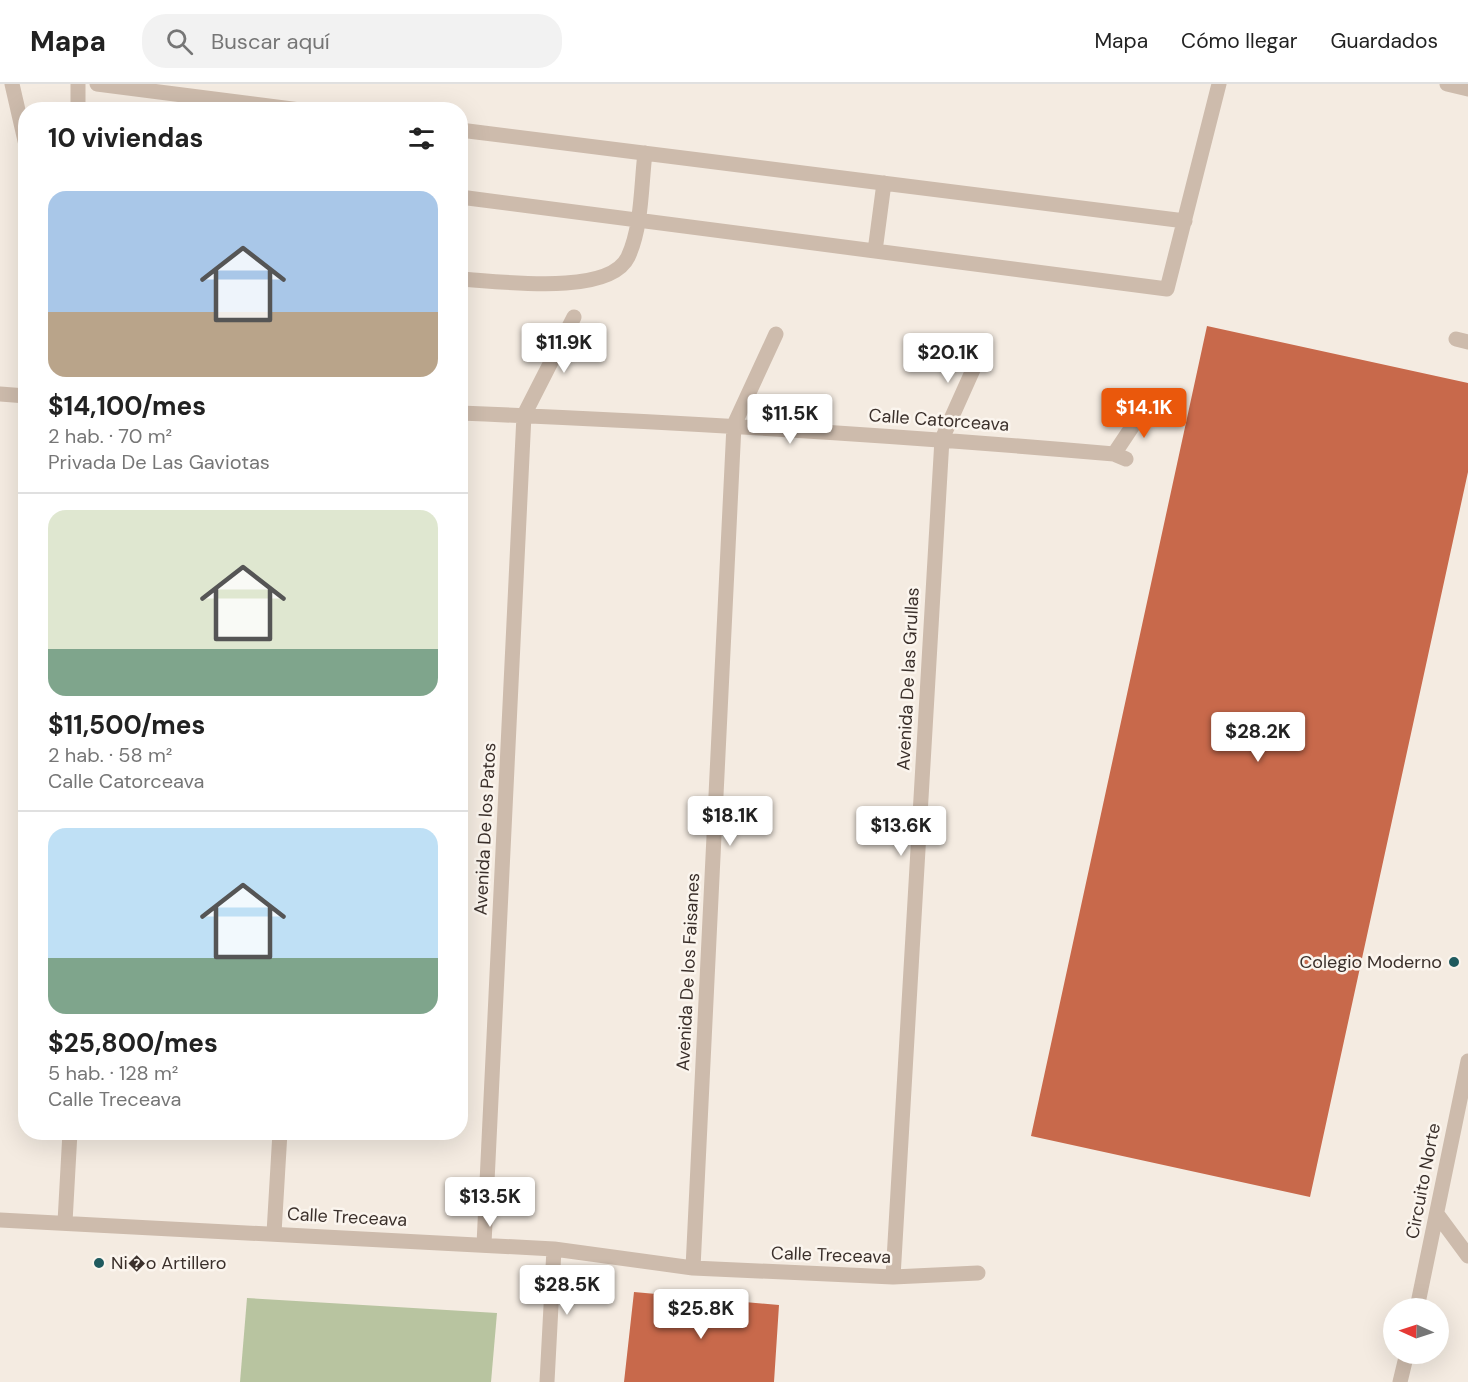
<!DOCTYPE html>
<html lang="es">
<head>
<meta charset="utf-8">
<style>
	body { margin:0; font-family:"DM Sans",sans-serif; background:#f2f2f2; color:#222; height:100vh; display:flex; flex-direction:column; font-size:22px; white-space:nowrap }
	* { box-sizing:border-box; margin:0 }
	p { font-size:20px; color:#767676 }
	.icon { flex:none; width:33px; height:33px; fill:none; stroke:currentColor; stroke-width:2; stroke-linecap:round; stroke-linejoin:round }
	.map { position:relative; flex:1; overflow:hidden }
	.sheet { position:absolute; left:18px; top:18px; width:450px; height:1038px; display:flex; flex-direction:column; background:#fff; border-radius:24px; box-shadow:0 6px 24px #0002 }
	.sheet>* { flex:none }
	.needle { width:39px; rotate:273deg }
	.fabs { position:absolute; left:1383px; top:1214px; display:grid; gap:12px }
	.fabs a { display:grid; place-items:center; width:66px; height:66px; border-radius:50%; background:#fff; box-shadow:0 6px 24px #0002; font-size:30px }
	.price { position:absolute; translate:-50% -51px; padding:0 14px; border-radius:6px; background:#fff; color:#222; font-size:20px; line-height:39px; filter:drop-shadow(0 2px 3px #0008) }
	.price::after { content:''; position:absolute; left:50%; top:36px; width:18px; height:14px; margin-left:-9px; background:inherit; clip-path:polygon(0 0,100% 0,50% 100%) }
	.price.selected { background:#ea580c; color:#fff }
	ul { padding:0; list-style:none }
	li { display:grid; align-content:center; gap:12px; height:318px; padding:0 30px }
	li+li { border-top:2px solid #e0e0e0 }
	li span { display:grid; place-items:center; height:186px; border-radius:18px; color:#555 }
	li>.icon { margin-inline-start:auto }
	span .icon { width:108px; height:108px; fill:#fffc; stroke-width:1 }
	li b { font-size:26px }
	h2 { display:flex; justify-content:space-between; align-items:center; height:72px; padding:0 30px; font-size:26px }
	header { display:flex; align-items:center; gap:36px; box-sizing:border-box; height:84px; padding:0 30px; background:#fff; border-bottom:2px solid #e0e0e0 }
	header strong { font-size:28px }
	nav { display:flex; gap:33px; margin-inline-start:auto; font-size:21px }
	.search { width:420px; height:54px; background:#f2f2f2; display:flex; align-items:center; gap:15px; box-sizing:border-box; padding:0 21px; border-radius:24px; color:#767676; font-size:22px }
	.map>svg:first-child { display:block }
</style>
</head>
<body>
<header>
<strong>Mapa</strong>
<div class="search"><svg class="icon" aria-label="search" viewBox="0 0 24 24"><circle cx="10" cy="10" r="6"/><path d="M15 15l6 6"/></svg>Buscar aquí</div>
<nav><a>Mapa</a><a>Cómo llegar</a><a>Guardados</a></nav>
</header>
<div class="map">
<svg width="1468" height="1298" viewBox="0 0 1468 1298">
	<rect width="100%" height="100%" fill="#f4ebe1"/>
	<!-- green -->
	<path fill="#b8c4a0" d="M247,1214L497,1229L491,1298H240Z"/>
	<!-- building -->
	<path fill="#c8694b" d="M1207,242L1468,299V388L1310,1113L1031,1052Z
		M634,1208L779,1221L774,1298H624Z"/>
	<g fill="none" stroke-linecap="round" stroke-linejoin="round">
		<!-- lane -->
		<path stroke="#cdbbac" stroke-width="15" d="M12,0L26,61
			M97,0L300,26
			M1447,0L1468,5
			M78,26V0
			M460,46L1185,137
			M460,113L1167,205L1219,0
			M875,167L884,99
			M460,195C498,197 609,213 628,173C642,143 641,102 645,69
			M1456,255L1468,258
			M1437,1130L1468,1172
			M1417,1224L1468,977
			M1400,1298L1407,1269"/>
		<!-- street -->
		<path stroke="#cdbbac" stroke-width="15" d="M0,310L26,312
			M460,329C679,338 896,351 1114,370L1126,375
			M1114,370L1146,322
			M0,1136L554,1165L693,1184L893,1193L978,1189
			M65,1138L70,1048
			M274,1149L280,1048
			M484,1160L524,331L574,233
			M693,1184L734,341L776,250
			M893,1193L942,355L985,259
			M547,1298L554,1165"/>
	</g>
	<!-- markers -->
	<g fill="#1f5a5e" stroke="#fbf5ee" stroke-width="2">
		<circle cx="1454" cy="878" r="6"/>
		<circle cx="99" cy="1179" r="6"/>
	</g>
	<g text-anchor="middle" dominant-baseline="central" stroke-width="5" stroke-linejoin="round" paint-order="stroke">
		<!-- street labels -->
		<g font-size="18" fill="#3b302b" stroke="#fbf5ee">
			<text transform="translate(939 336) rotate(4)">Calle Catorceava</text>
			<text transform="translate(908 595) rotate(-87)">Avenida De las Grullas</text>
			<text transform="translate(485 745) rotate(-87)">Avenida De los Patos</text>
			<text transform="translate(688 888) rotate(-87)">Avenida De los Faisanes</text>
			<text transform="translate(1423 1097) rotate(-79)">Circuito Norte</text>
			<text transform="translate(347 1133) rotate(3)">Calle Treceava</text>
			<text transform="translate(831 1171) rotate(2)">Calle Treceava</text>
		</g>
		<!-- poi labels -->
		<g font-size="18" fill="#3b302b" stroke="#fbf5ee" text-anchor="end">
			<text x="1442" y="878">Colegio Moderno</text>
			<text x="111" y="1179" text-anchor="start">Ni�o Artillero</text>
		</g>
	</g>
</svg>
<div class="fabs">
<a><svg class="needle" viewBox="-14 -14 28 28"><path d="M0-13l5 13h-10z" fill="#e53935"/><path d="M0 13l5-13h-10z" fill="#767676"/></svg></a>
</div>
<b class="price" style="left:564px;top:290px">$11.9K</b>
<b class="price" style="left:948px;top:300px">$20.1K</b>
<b class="price selected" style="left:1144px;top:355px">$14.1K</b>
<b class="price" style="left:790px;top:361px">$11.5K</b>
<b class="price" style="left:1258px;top:679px">$28.2K</b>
<b class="price" style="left:730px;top:763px">$18.1K</b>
<b class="price" style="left:901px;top:773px">$13.6K</b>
<b class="price" style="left:490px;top:1144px">$13.5K</b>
<b class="price" style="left:567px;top:1232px">$28.5K</b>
<b class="price" style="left:701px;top:1256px">$25.8K</b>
<section class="sheet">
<h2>10 viviendas<svg class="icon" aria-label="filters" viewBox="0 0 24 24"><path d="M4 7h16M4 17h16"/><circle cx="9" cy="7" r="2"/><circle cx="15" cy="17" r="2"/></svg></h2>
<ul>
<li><span style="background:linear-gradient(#a9c7e8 65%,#b9a48a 0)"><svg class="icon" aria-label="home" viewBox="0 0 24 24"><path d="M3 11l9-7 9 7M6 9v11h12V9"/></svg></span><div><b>$14,100/mes</b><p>2 hab. · 70 m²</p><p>Privada De Las Gaviotas</p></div></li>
<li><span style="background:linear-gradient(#dfe7d0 75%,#7fa58c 0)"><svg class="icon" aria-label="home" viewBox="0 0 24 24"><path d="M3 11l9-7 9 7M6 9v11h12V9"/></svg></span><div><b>$11,500/mes</b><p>2 hab. · 58 m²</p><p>Calle Catorceava</p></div></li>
<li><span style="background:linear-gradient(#bfe0f5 70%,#7fa58c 0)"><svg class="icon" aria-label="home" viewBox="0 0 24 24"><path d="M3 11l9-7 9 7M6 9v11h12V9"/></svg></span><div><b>$25,800/mes</b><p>5 hab. · 128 m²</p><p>Calle Treceava</p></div></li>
</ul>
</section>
</div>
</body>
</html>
